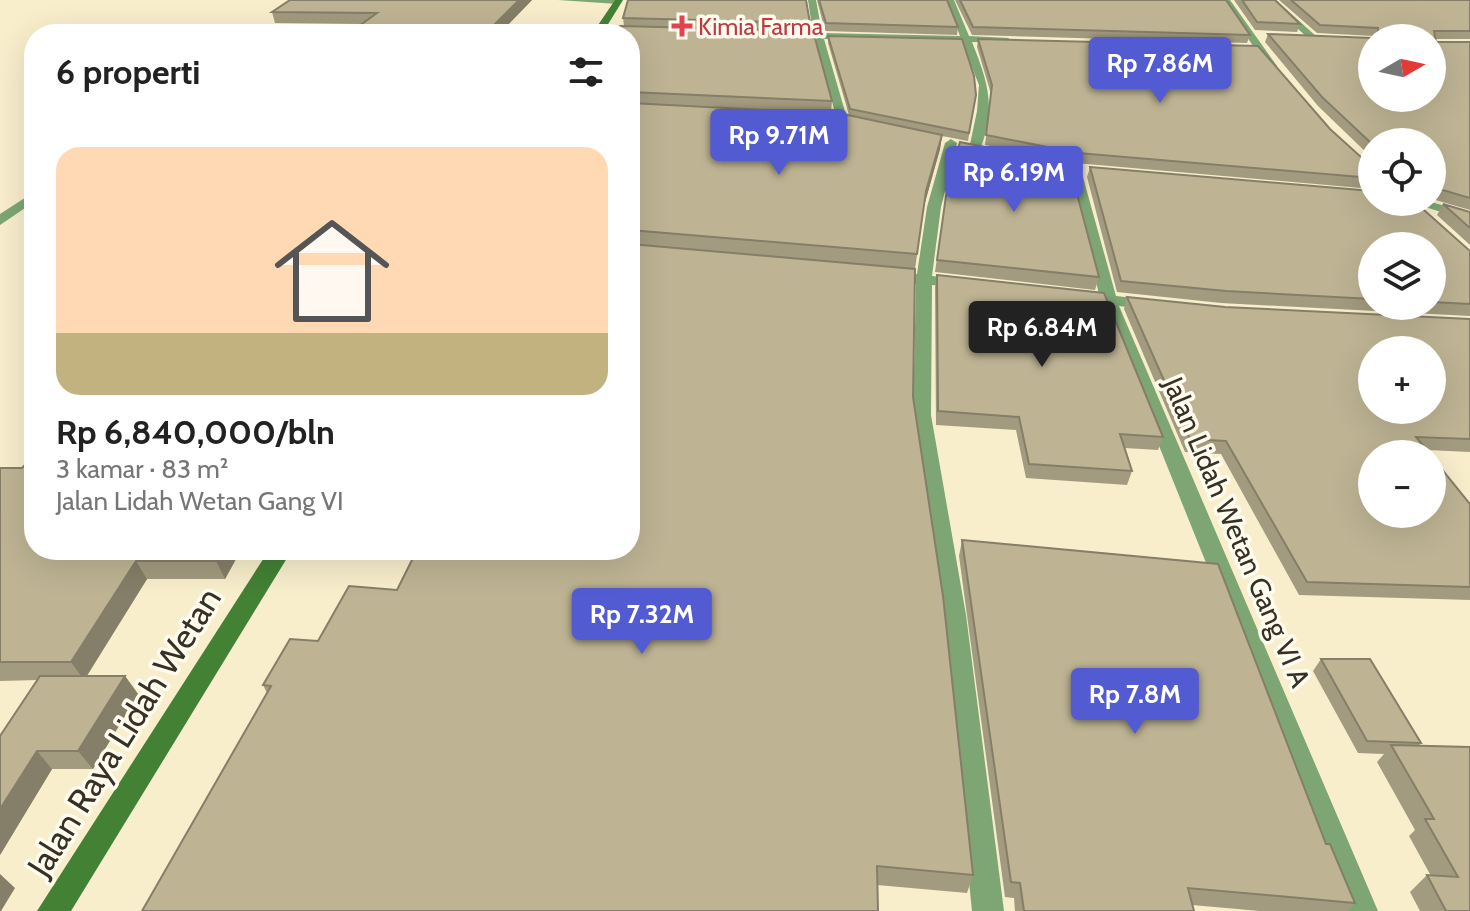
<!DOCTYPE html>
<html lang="id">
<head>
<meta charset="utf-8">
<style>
	body { margin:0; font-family:Cabin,sans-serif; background:#f2f2f2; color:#222; height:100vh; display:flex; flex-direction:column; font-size:30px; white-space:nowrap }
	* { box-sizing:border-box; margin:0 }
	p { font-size:26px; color:#767676 }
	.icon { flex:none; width:44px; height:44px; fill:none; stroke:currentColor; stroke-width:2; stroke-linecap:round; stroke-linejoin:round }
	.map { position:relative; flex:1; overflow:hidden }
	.panel { position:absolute; left:24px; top:24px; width:616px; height:536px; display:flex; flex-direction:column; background:#fff; border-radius:32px; box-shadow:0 8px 32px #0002 }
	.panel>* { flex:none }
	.needle { width:52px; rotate:81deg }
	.fabs { position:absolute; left:1358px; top:24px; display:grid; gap:16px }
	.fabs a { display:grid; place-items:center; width:88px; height:88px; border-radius:50%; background:#fff; box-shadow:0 8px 32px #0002; font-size:40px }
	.price { position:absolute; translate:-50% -68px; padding:0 18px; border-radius:8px; background:#525bd1; color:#fff; font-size:26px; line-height:52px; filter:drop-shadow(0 2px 4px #0008) }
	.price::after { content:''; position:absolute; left:50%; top:48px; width:24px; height:18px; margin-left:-12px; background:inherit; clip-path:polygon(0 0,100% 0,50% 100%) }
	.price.current { background:#222; color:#fff }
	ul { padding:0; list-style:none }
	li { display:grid; align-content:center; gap:16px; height:424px; padding:0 32px }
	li+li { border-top:2px solid #e0e0e0 }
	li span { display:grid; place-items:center; height:248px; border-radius:24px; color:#555 }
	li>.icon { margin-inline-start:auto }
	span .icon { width:144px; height:144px; fill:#fffc; stroke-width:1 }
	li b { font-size:34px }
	h2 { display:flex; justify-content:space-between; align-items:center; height:96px; padding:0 32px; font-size:34px }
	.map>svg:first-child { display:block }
</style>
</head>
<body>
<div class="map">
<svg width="1470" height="911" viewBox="0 0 1470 911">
	<rect width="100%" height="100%" fill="#f8eecc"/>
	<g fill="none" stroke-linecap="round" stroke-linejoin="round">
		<!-- minor -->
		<path fill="#7da674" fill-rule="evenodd" d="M558,0H622V1L618,4Z
			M808,0H816L822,33L960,36L946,0H954L969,36L1009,38L1006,43L972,42C988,82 997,109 979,152L969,149L977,111L979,85L962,42L824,39L848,122L838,124L815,38L785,35L790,32L813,33Z
			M1222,0H1230L1277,66L1276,68H1268Z
			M1267,0H1276L1317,37V41H1311Z
			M598,28L646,29L651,32L646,35L595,33Z
			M951,139L957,143L941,207L932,276L964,279L972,284L964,289L932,285L931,415L966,615L1004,911H972L942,615L913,415L916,284L888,281L880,276L888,271L917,274L927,207L945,143Z
			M1075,166L1081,170L1116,296L1151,300L1159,305L1151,310L1119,306L1378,911H1346L1102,304L1079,302L1071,297L1079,292L1099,294L1069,170Z
			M34,192V202L0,225V214Z
			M1409,202H1431L1470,213V221Z"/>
		<!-- secondary -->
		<path fill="#438135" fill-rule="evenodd" d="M615,0H623L602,34H592Z
			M269,550H292L71,911H37Z"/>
	</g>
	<!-- wall -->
	<path fill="#a39b7f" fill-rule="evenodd" d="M290,0H532L499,34L361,24L275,23L272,12Z
		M817,0H947L958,27L957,35L825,31Z
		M955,0H1226L1250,35L1247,43L972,35Z
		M1234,0H1275L1300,24L1297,32L1255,30Z
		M1279,0H1470V39H1435L1436,42H1470V210L1432,199V142H1372V158L1318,106L1265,42L1268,34L1372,38H1432H1374V36L1317,33Z
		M623,18L810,23V31L832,101L831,113L849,115L828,43V36L976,95L968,141L942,136L940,149L924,206L915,269L913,397L973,875L967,893L877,885L267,693L263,685L318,641L397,590L630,550V34L624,26Z
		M978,39L1330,129L1362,158L1372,163V189L1075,163L985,145L991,94L977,47Z
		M1090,167L1470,251V316L1221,303L1117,292L1087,177ZM1372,246H1432V306H1372Z
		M946,196L1099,277L1095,290L935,272Z
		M1443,204L1470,212V245L1437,215Z
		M937,275L1163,437L1158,450L1125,448L1132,471L1127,485L1026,478L1016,430L936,425L935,287Z
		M1127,297L1225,307L1470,319V452L1427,450L1470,504V600L1299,595L1221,454L1185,452L1124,309Z
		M0,468L34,550H241L225,579H147L87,676H125L138,694L93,769H52L0,855L38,680L0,681Z
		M962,540L1326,844L1355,903L1348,911H1260L1192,905L1194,911H1015L1014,898L1005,897L959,556Z
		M1321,659L1421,743L1419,746L1470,911H1420L1410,892L1427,875L1431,876L1409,836L1415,830L1377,762L1384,754L1358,753L1313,671Z"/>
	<!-- shaded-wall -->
	<path fill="#857e68" d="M519,0H532L499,34H485Z
		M942,135L940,149L924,206L914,271L926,191Z
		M222,550H241L225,579L216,561Z
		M136,561L147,579L84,680L71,662Z
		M125,676L138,694L93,769L78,751Z
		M37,751L52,769L0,855V809Z
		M0,874L15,888L1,911H0Z"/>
	<!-- building -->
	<path fill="#beb494" stroke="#857e68" stroke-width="2" fill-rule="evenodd" d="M290,0H519L485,34H348L377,13L272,12Z
		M628,0H806L810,23L623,18Z
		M819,0H947L958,27L826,23Z
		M960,0H1226L1250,35L973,27Z
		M1242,0H1275L1300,24L1257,22Z
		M1291,0H1470V31H1434L1436,42H1470V198L1436,188L1432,189V142H1372V144L1322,97L1268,34L1372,38V98H1432V38H1376L1378,36V28L1320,25Z
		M620,26L813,31L832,101L630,92V34H617Z
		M828,36L962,39L974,76L976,95L969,133L850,109Z
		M978,39L1258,46L1330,129L1362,158L1372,163V178L1078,153L986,135L992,85Z
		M630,103L843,114L942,135L926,191L917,254L630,230Z
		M960,142L1069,164L1099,277L937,260L946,196Z
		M1090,167L1372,191V202H1415L1470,251V304L1432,302V246H1372V299L1226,291L1121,281Z
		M1443,204L1470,212V228Z
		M630,244L915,269L913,397L943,596L973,875L877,866L878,911H142L271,686L263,685L290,639L318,641L349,586L397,590L417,550H630Z
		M937,275L1104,293L1163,437L1120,434L1132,471L1029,464L1019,417L938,411Z
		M1127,297L1225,307L1470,319V439L1416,437L1430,454H1372V514H1432V457L1470,504V587L1307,582L1226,441L1190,439ZM1372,350H1432V410H1372Z
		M34,456V550H222L216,561H136L71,662H0V468H22Z
		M962,540L1218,564L1326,844H1330L1355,903L1188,888L1194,911H1024L1020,883L1011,882Z
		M1321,659H1370L1421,743L1367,741Z
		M40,676H125L78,751H37L0,809V736Z
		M1391,745L1470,747V911H1446L1427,875L1458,877L1425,819H1434Z"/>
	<!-- markers -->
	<path fill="#e0444e" stroke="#fffbee" stroke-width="3" d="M678 14h8v8h8v8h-8v8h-8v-8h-8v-8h8z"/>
	<g text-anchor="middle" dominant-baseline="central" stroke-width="7" stroke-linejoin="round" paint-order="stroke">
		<!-- far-health labels -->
		<g font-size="24" fill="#be3a42" stroke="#fffbee" text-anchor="start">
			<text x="698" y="26">Kimia Farma</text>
		</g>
		<!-- street labels -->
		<g font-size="28" fill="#353124" stroke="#fffbee">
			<text transform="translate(1237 532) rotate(67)">Jalan Lidah Wetan Gang VI A</text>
		</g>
		<!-- near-street labels -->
		<g font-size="34" fill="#353124" stroke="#fffbee">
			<text transform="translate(124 732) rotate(-58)">Jalan Raya Lidah Wetan</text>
		</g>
	</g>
</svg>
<div class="fabs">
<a><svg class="needle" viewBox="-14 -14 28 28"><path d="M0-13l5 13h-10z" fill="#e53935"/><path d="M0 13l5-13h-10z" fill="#767676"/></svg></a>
<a><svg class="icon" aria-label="locate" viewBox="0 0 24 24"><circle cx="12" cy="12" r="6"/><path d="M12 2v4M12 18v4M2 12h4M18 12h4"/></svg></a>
<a><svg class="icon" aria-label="layers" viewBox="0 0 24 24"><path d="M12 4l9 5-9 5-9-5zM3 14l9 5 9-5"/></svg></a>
<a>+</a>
<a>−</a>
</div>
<b class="price" style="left:1160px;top:105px">Rp 7.86M</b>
<b class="price" style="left:779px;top:177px">Rp 9.71M</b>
<b class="price" style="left:1014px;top:214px">Rp 6.19M</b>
<b class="price current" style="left:1042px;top:369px">Rp 6.84M</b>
<b class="price" style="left:642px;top:656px">Rp 7.32M</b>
<b class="price" style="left:1135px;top:736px">Rp 7.8M</b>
<section class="panel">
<h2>6 properti<svg class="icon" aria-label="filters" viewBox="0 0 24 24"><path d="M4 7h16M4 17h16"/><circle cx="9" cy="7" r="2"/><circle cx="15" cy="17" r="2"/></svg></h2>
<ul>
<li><span style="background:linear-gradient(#ffd9b3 75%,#c2b280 0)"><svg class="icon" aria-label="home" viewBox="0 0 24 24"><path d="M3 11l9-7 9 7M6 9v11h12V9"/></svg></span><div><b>Rp 6,840,000/bln</b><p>3 kamar · 83 m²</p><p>Jalan Lidah Wetan Gang VI</p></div></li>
</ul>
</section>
</div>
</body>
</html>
